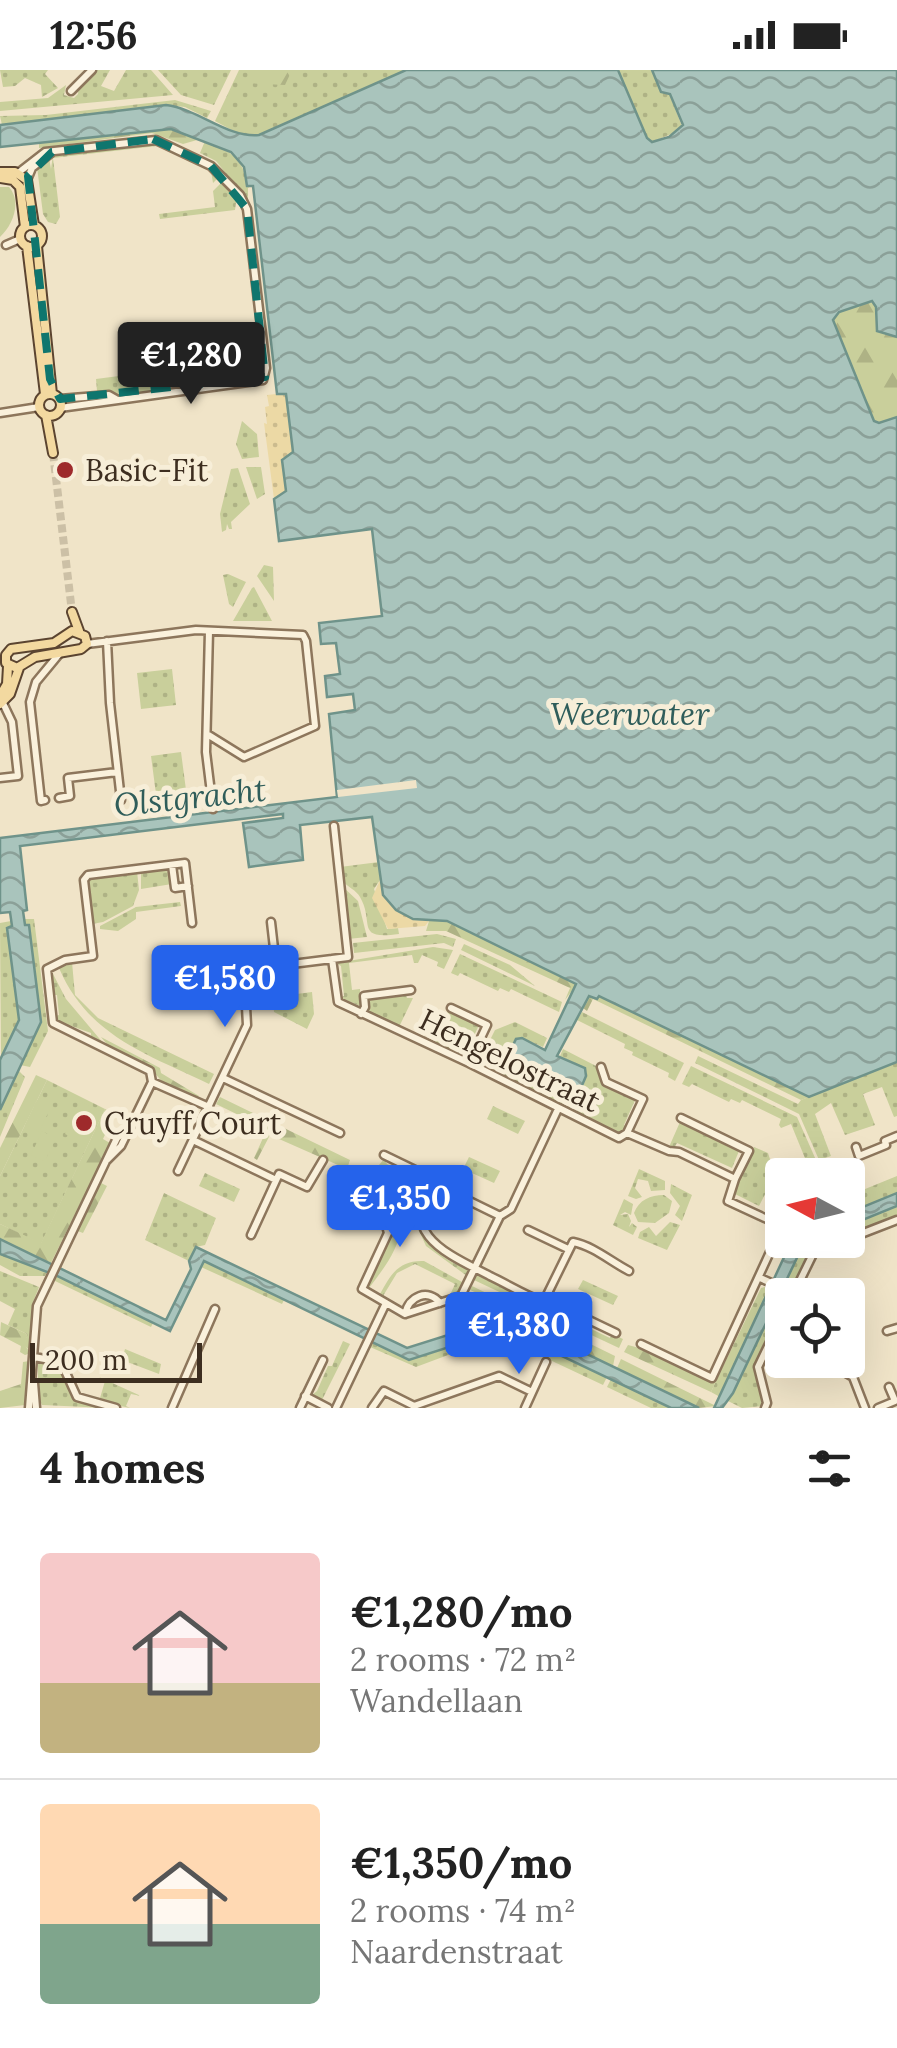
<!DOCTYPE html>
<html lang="en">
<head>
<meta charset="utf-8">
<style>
	body { margin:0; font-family:Lora,serif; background:#f2f2f2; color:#222; height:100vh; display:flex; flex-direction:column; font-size:38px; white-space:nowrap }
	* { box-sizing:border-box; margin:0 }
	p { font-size:32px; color:#767676 }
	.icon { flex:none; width:55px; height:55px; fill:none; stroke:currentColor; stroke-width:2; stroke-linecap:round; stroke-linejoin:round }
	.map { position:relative; height:1338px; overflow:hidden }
	.sheet { display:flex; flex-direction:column; background:#fff; flex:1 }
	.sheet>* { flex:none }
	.needle { width:65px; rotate:277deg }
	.buttons { position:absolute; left:765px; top:1088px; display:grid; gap:20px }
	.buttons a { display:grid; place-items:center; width:100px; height:100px; border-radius:10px; background:#fff; box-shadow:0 10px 40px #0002; font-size:50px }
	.scale { position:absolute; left:30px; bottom:25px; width:172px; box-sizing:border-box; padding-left:10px; border:5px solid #3d2e20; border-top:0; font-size:28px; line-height:35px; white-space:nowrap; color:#3d2e20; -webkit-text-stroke:8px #f7eed8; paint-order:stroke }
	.price { position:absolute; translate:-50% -85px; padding:0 22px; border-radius:10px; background:#2563eb; color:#fff; font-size:32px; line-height:65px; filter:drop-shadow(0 2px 5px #0008) }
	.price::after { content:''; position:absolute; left:50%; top:60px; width:30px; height:22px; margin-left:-15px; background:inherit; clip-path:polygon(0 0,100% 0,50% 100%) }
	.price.on { background:#222; color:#fff }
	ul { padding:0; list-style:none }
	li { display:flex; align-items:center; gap:30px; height:250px; padding:0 40px }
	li+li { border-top:2px solid #e0e0e0 }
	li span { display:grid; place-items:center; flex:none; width:280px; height:200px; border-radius:10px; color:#555 }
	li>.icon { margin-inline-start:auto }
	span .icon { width:120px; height:120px; fill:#fffc; stroke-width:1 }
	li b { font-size:42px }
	h2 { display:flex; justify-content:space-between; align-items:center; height:120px; padding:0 40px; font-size:42px }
	.status { display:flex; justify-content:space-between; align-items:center; height:70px; padding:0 50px; background:#fff; direction:ltr }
	.status svg { height:28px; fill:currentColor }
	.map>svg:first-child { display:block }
</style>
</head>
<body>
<div class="status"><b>12:56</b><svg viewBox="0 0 49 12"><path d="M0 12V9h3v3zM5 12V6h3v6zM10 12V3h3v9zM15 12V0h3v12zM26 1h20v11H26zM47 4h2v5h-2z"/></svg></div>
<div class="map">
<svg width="897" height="1338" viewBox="0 0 897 1338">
	<defs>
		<pattern id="green-dots" width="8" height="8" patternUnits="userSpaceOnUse" patternTransform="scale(2.5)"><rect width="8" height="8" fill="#c9cf9b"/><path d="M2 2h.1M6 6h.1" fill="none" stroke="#aeb285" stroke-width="1.8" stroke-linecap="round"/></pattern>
		<pattern id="forest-firs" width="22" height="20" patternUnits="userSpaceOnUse" patternTransform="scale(2.5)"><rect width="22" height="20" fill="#c9cf9b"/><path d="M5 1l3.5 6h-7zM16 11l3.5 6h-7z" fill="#aeb285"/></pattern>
		<pattern id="sand-dots" width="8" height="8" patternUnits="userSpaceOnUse" patternTransform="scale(2.5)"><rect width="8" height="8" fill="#ecd9a5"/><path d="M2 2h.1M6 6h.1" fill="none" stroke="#cbbb8e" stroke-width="1.8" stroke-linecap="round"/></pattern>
		<pattern id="water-waves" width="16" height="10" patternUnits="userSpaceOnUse" patternTransform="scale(2.5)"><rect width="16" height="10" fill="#a9c4bc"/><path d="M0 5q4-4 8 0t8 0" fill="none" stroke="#8ba098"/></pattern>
	</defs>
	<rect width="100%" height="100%" fill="#f0e4c8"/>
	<!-- green -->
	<path fill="url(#green-dots)" d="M0,0H48L45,4L58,18L42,27L41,15L25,8L15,16L3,17Z
		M95,0H110L101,16L114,21L126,0H151L173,25L0,41V32L48,28L66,15L64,25L74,28L78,24L79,13Z
		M158,0H231L214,35L181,25Z
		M239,0H406L259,65L239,64L215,51Z
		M618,0H652L661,22L669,23L683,59L652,72L647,68Z
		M175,30L211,41L207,48L185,37L166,35L2,55L0,46L46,45Z
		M154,71L208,97L218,108L213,113L211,101L157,76L53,88L60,147L56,154L48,152L43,144L37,97L49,87L51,99L53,85Z
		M205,71C229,80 244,88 247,115H253L248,118V131L216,91L200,83Z
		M222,112L237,126L235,140L160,149L159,144L215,137L213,121Z
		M220,294L223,312L190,315L188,298Z
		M157,301L159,316L155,321L118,325L97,321L96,309Z
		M242,351L257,364L259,387L242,389L236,374Z
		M246,397H261L265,424L257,429Z
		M238,398L250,434L231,452L232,459H229L227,454L226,460L222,462L220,444L231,399Z
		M264,495L273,497L274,531L257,506Z
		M228,504L246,512L233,537L229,534L223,505Z
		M254,517L272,551H233L252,518Z
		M172,599L176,635L141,639L137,603Z
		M181,682L186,720L156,724L151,686Z
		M379,792L380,810L374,819L387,859L398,858L399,864C354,870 375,853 360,827C357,821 347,816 342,811L340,797Z
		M163,798L171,805L172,814L141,819V800Z
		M137,801L139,820L133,836L103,852L92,854L87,813L90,808Z
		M342,816L358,831L367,867L348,869Z
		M180,832L181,836L136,842V849L118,861L100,859V856L136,837Z
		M24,849H34L48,961L30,997L20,995L41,952L29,856L25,855Z
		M11,851L12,857L7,858L19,950L1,986L0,853Z
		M437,864L456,869L453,877L444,873L354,883L353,873Z
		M464,874L510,895L535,916L461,880Z
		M433,877L453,880L444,899L437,896L438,892L422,885L418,893H414L412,885L349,893L352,920L360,919V936L339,927L344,926L341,896L336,893Z
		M460,884L562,932L559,942L511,919L509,922L500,918L498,921L460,903L458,906L451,903Z
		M72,892L75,925L98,948L214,1004L209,1014C147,984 88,966 59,898Z
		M52,902L66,929L104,974L91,968V963L57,951L55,946L59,945L57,925H52Z
		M312,922L314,944L307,959L274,942L273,927Z
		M406,925L407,928H413L399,957L367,942V931L371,929Z
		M448,941L479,955L467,981L471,983L465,988L433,973Z
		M582,942L684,993L675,1011L668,1007L669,1003L632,985L633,982L624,978L625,974L577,950Z
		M515,952L547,968L543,977L522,968L506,1001L566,1029L560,1037L473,992L475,986L481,988L495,960Z
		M563,979L598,997L602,1010L636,1028L624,1055L627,1057L624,1062L618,1064L576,1044L586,1006L585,998L560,986Z
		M698,986L798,1034L801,1030L897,992V1046L894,1047L882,1017L863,1024L875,1055L845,1065L831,1033L815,1044L831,1086L819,1090L799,1044L695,993Z
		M691,996L797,1047L816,1090L807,1093L791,1054L781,1058L779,1055L781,1049L742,1030L740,1033L731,1029L729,1032L692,1014L689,1017L682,1014Z
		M18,1000L25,1007L0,1067V1040Z
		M47,1010L105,1039L41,1174L0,1154V1106Z
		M493,1036L525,1051L518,1064L487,1049Z
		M680,1052L739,1081L732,1098L677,1073L674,1078L669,1077Z
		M754,1077L768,1083L775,1105L759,1136L733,1123Z
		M469,1087L500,1101L494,1113L463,1099Z
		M639,1099L665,1111V1120L651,1121L648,1111L638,1109L635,1118L642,1127L636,1129L628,1126Z
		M388,1102L417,1125C414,1158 435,1192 469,1198L467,1206L426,1176L404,1127Z
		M205,1103L240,1119L234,1132L199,1116Z
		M897,1106V1123L848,1143V1126Z
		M371,1107C391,1119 403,1128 402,1155L387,1150L384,1144L360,1132Z
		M671,1114L692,1125L682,1151L675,1145L680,1136L670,1123Z
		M164,1123L216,1148L205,1175L196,1177L189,1191L145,1170Z
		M664,1125L672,1131L669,1143L655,1153L638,1152L634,1143C639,1130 650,1125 664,1125Z
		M624,1129L633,1134L631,1145L625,1142L620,1145L628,1144L631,1151L629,1157L632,1153L637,1157L633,1165L613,1155Z
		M897,1136V1146L852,1164L849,1156Z
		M670,1152L680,1155L667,1180L638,1168L640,1162L649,1157L656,1166Z
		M811,1170H838L813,1180L793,1219L783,1213L804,1172Z
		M0,1184L47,1202L45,1206H20L0,1195Z
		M204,1190L284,1230L282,1234L201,1197Z
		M424,1191L462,1212L458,1222L450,1225L455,1214L415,1194L397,1203L383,1226L380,1224C391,1204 399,1190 424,1191Z
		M0,1201L39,1217L32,1235L30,1280L24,1276L27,1264L8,1255L15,1239L0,1231Z
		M55,1205L153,1253L151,1257L53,1210Z
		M583,1210L618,1226L613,1235L578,1219Z
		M768,1216L770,1218L720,1327L711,1322L716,1311L761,1218Z
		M778,1223L783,1225L782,1240L756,1297L763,1336L742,1338L726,1330L749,1291Z
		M505,1259L607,1307L603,1315L503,1268L460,1280L458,1275Z
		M343,1271L350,1274L322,1330L312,1325L317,1321L328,1296H332Z
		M372,1272L409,1290L453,1276L456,1282L416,1297L370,1277Z
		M125,1279L161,1294L159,1304L122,1290Z
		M42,1292L59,1294L75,1329L108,1338L42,1335L38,1326V1294Z
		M99,1307L141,1326L131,1324L126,1336L130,1338L93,1330L94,1327L100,1328L105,1311Z
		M611,1309L671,1338H651L607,1317Z"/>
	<!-- forest -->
	<path fill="url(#forest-firs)" d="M251,0H292L285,15L245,13Z
		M153,59H171L197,70L183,74L152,63L39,78V72Z
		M864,231L875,234L878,261L897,267V347L879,353L874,351L833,250L838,242Z
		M429,851H447L577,914L565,930L570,918L446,861H426Z
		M589,925L598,926L809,1027L801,1030L593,929L587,941L583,938Z
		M101,967L160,998L161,1003L199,1026L196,1028L165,1015L153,1001L111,979Z
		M36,1005L47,1010L0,1106V1078Z
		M220,1027L350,1090L347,1099L270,1065L257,1090L254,1088L267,1059L216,1034Z
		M105,1039L115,1043L103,1069L110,1073L51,1193L0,1169V1154L41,1173Z
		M384,1089L387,1094L421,1112L425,1108L427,1111L417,1125L379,1095Z
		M99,1112L107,1116L83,1163L75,1160Z
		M387,1150L402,1155C398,1181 384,1198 369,1218L366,1216L391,1162Z
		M482,1205L526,1228L565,1242L564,1246L610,1268L612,1264L623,1269L619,1278L474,1210L475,1206Z
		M472,1216L615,1286L613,1296L509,1246L488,1253L477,1223L470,1220Z
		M1,1252L27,1264L25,1276L31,1283L25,1285L20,1282L21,1276L0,1265Z
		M628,1275L647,1280L716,1311L711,1322L624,1282Z
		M621,1289L716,1336L699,1338L617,1298Z
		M29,1291L31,1293L25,1335L0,1338V1321L21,1314L23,1292Z"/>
	<!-- sand -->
	<path fill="url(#sand-dots)" d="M286,323L293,383L282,390L286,421L274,429L264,353L267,354L265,337L269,336L267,325Z
		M380,810L387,830L423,851H429L425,856L388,859L372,828Z"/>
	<!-- pitch -->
	<path fill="#c9cf9b" d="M0,117H9C22,132 13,155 0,167Z
		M453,951L472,959L463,978L445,969Z
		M37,1030L51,1037L39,1062L25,1055Z
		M81,1032L103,1043L87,1075L65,1064Z
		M42,1061L56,1068L45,1091L31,1085Z"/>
	<!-- water -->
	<path fill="url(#water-waves)" stroke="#6f938a" stroke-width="2.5" d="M406,0H618L647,68L652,72L669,67L683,55L670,24L661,22L652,0H897V267L877,261L876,237L872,231L839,242L833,250L874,351L879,353L897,347V992L809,1027L599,926L597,929L589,926L557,986L585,998L586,1006L578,1025L569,1022L566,1029L506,1001L504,994L516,969L522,968L545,980L576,914L447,851L413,849L396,840L383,825L372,747L300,755L303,790L249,797L243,753L283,748V744L20,776L27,840L23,841L25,855H29L41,952L0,1040V990L19,950L7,858L12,856L10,842L0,843V768L337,727L329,644L355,640L353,624L327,627L325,606L340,604L336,573L321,574L319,553L382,546L372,459L279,471L274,429L286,421L282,390L293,382L286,324H277L253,116H247L244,97L231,82L171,59L0,77V55L166,35C199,39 227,68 259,65Z
		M897,1123V1136L848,1156V1143Z
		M0,1169L166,1250L191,1199L189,1191L196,1177L407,1278L508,1246L699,1338H671L505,1259L409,1290L204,1191L170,1261L55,1205L0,1184Z
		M792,1170H811L804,1173L733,1323L722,1338H714Z"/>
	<!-- pier -->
	<path fill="#f0e4c8" d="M416,710L417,718L338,727L337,720Z"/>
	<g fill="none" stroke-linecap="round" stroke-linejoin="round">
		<!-- major-tunnel -->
		<path stroke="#ccc0a6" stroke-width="8" stroke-dasharray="8 4" stroke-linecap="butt" d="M53,383L72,542"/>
		<defs>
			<path id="minor" d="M71,21L92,0
				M18,103L45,82L156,70L211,96L240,125L247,139L266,298L263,310L60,338
				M27,110L32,98L51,83
				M6,175L20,169
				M183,297L186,320
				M160,299L163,323
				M60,329L109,325L116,329
				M0,343L39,337
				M209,561L206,682L213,739
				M107,571L110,633L121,730
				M87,574L196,560L303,565L306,571L315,656L244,687L207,664
				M0,708L18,706L12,652L1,629
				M59,728L70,726L68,708L117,702
				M45,730L41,731L30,632L36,612L60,583
				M172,795L175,818L188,816
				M271,852L276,896
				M332,889L338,932L469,993L619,1068L627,1063L669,1081L679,1082L735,1109L728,1131L782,1156L712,1308L641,1274
				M451,938L487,955L469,993
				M361,944L365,937L364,926L411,920
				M601,997L606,1012L643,1029L627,1063
				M223,1008L340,1063
				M152,1012L150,1001L53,953L47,899L65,890L93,886L84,810L88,805L185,793L192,853
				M681,1048L749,1081L735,1109
				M193,1070L276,1110
				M856,1077L859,1086L886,1075L885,1071L897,1066
				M384,1085L446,1115L451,1122L500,1146
				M107,1090L121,1076L152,1012L209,1037
				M178,1101L247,955L244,900L348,887L334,756
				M431,1108C397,1165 448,1184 490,1206C507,1214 523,1224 541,1231L545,1229L616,1263
				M385,1152L388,1163L362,1219L405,1244L461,1226L500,1146L511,1139L558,1039
				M528,1160L568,1179
				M251,1165L279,1104L307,1117L323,1090
				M848,1169L897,1150
				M760,1208L794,1223
				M793,1225L815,1180L845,1170
				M545,1229L573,1172C593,1176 610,1191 629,1201
				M405,1244C409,1226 428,1218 440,1233
				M887,1261L897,1258
				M34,1287L61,1292L77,1327L116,1338
				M823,1290L853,1307L865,1338
				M34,1313L36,1338
				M305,1326L328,1338
				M29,1338L37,1236L117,1068L132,1055
				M172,1338L215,1239
				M300,1338L323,1290
				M336,1338L386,1233
				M372,1338L384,1321L414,1336L499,1306L532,1322
				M525,1338L546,1292
				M765,1338L767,1333L758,1297L782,1247
				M878,1338L895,1331L889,1317"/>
			<path id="major" d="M0,102H15L27,110L34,155
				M0,108L13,110L20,117L25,157
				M20 166a11 11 0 1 1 22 0a11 11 0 1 1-22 0Z
				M27,176L45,324
				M37,176L52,324
				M39 335a11 11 0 1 1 22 0a11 11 0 1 1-22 0Z
				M46,345L53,383
				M72,542L79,561
				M72,561L85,566L87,574L81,579L35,587L17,598L6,593V585L11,579L54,573Z
				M0,626L7,614L8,596
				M0,634L10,624L19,598"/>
		</defs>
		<!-- minor casing -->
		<use href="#minor" stroke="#8d765c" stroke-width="11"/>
		<!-- major casing -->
		<use href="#major" stroke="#5b4430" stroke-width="12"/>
		<!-- minor -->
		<use href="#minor" stroke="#faf1dc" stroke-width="6"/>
		<!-- major -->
		<use href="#major" stroke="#f3d9a0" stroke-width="8"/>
	</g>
	<!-- marked area -->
	<path fill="none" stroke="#0f766e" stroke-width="8" stroke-dasharray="20 12" stroke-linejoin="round" d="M153,69L211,96L247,139L265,307L60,329L50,309L28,106L52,82Z"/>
	<!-- markers -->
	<g fill="#9e2a2b" stroke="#f7eed8" stroke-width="4">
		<circle cx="65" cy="400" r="10"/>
		<circle cx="84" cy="1053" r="10"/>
	</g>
	<g text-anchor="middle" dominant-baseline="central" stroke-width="10" stroke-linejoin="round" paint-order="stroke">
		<!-- poi labels -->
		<g font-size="30" fill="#3d2e20" stroke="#f7eed8" text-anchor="start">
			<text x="85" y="400">Basic-Fit</text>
			<text x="104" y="1053">Cruyff Court</text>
		</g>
		<!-- street labels -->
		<g font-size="30" fill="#3d2e20" stroke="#f7eed8">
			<text transform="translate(510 990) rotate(26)">Hengelostraat</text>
		</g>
		<!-- water labels -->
		<g font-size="32" font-style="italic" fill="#2f5d5a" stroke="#f7eed8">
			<text x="630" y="643">Weerwater</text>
			<text transform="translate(190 727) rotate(-6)">Olstgracht</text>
		</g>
	</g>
</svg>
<div class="buttons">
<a><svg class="needle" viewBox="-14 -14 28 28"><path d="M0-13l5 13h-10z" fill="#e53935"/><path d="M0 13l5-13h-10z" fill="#767676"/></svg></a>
<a><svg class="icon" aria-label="locate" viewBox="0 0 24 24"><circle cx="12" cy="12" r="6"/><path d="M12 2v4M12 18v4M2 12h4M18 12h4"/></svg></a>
</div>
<div class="scale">200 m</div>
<b class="price on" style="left:191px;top:337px">€1,280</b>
<b class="price" style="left:225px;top:960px">€1,580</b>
<b class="price" style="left:400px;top:1180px">€1,350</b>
<b class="price" style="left:519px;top:1307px">€1,380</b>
</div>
<section class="sheet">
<h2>4 homes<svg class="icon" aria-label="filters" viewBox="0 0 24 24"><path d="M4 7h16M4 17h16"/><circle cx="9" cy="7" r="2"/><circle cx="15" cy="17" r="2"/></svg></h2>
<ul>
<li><span style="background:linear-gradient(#f6c9c9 65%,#c2b280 0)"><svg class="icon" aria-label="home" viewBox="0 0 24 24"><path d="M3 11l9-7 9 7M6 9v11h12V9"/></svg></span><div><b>€1,280/mo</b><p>2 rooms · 72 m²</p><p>Wandellaan</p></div></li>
<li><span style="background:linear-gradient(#ffd9b3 60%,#7fa58c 0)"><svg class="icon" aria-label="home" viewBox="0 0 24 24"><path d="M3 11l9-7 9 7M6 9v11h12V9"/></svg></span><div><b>€1,350/mo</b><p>2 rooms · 74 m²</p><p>Naardenstraat</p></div></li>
</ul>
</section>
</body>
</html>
